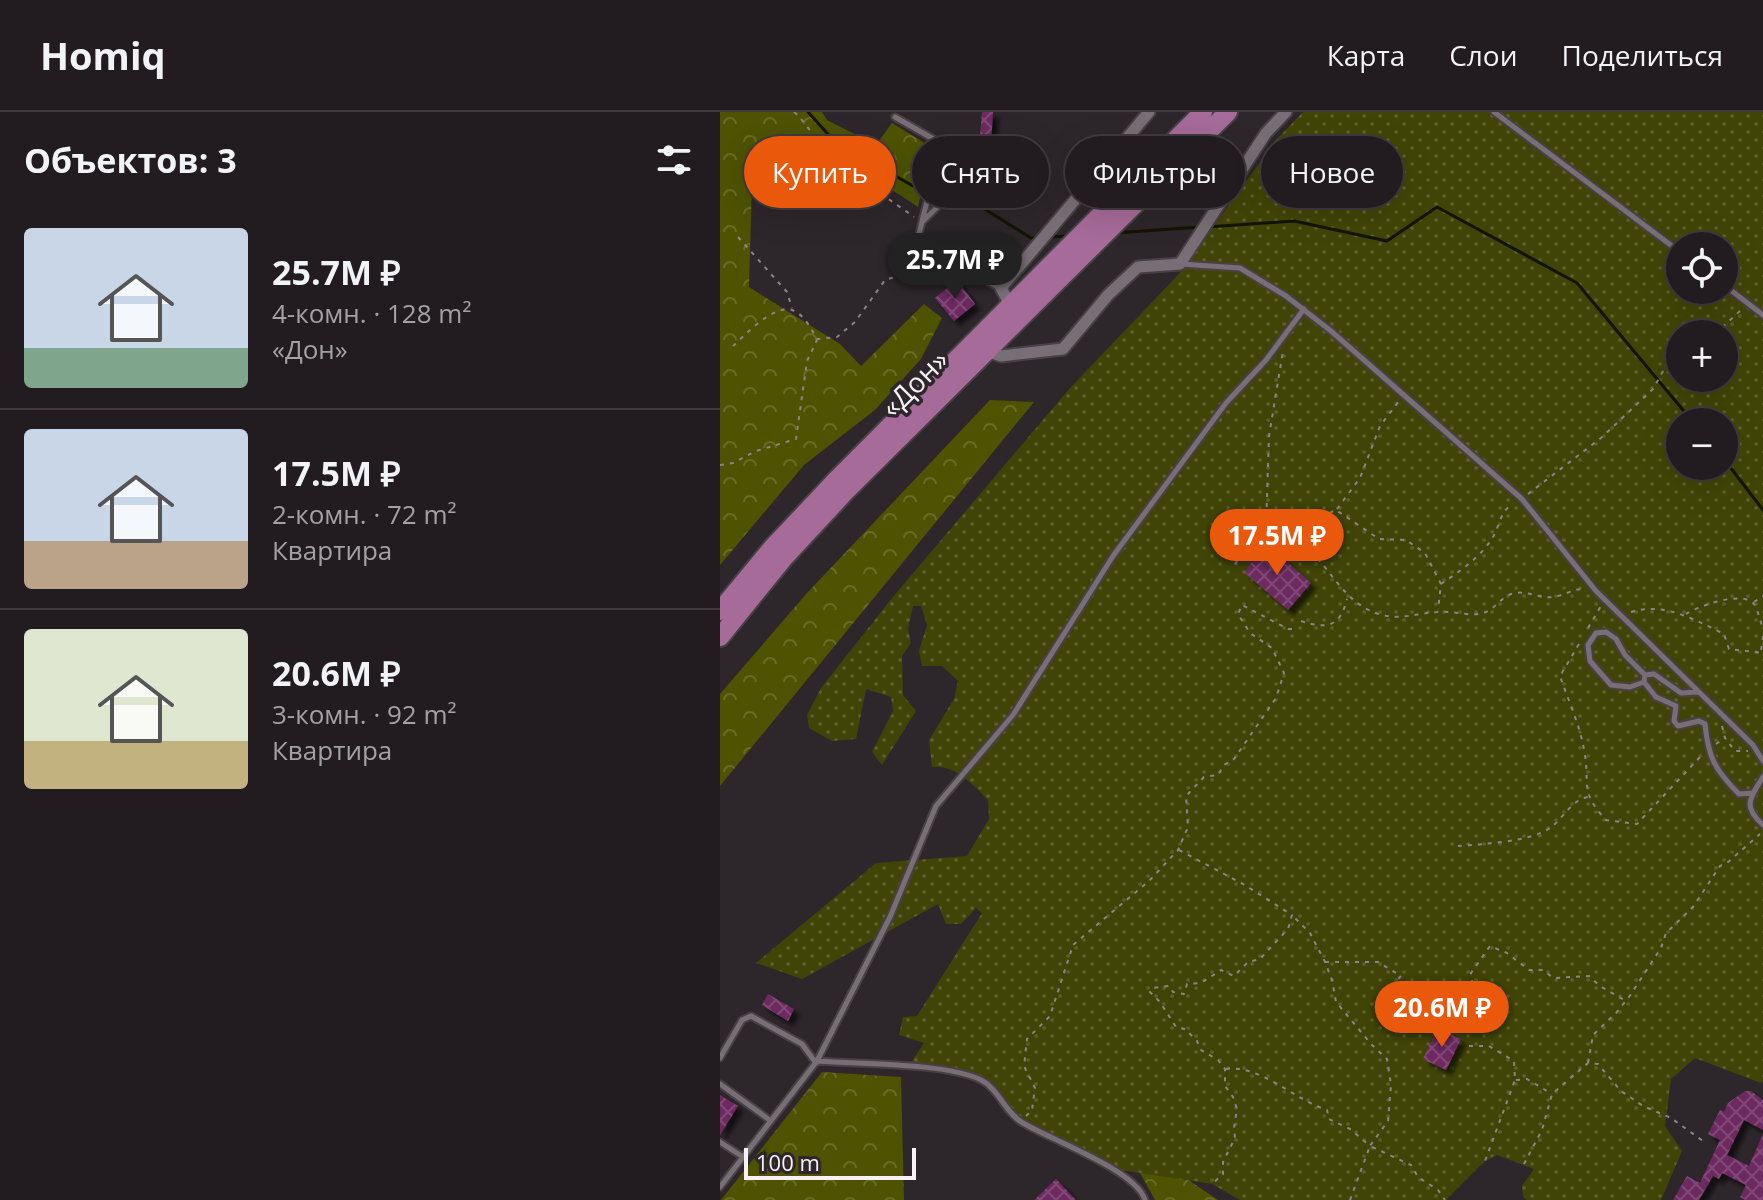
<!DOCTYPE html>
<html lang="ru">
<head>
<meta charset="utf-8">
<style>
	body { margin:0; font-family:"Open Sans",sans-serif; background:#2e292d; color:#f1f3f6; height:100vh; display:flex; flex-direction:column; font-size:30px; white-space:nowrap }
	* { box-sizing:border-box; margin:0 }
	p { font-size:26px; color:#a2a1a5 }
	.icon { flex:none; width:44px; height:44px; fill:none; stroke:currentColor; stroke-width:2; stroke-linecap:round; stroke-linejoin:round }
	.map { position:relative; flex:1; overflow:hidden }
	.drawer { display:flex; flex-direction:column; background:#221c20; width:720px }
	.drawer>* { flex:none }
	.top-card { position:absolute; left:24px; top:24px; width:760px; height:72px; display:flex; gap:16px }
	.buttons { position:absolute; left:946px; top:120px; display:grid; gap:16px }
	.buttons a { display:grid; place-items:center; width:72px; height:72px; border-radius:50%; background:#221c20; box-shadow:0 8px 32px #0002,0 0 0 2px #3f3a3e; font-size:40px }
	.scale { position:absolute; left:24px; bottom:20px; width:172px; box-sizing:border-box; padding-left:8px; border:4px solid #f6f1f5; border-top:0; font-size:22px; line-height:28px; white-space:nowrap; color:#f6f1f5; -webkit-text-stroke:6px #2d262b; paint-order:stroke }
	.price { position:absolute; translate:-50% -68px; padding:0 18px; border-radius:28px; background:#ea580c; color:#fff; font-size:26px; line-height:52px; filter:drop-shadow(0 2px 4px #0008) }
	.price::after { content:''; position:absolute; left:50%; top:48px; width:24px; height:18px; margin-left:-12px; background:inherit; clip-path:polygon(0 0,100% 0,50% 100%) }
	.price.current { background:#222; color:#fff }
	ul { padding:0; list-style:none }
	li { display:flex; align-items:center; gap:24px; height:200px; padding:0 24px }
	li+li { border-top:2px solid #3f3a3e }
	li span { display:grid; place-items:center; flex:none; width:224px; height:160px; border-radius:8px; color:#555 }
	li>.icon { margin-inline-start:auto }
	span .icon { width:96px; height:96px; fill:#fffc; stroke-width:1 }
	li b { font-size:34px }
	h2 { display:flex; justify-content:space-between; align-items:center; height:96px; padding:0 24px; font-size:34px }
	.tag { padding:0 28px; border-radius:36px; background:#221c20; box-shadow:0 8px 32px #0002,0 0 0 2px #3f3a3e; font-size:28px; line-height:72px }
	.tag.current { background:#ea580c; color:#fff }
	header { display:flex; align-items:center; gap:48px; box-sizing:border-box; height:112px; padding:0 40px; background:#221c20; border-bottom:2px solid #3f3a3e }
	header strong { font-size:38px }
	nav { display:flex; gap:44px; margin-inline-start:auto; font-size:28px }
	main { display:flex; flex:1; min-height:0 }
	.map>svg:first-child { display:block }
</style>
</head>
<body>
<header>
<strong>Homiq</strong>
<nav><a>Карта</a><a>Слои</a><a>Поделиться</a></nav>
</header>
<main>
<section class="drawer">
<h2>Объектов: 3<svg class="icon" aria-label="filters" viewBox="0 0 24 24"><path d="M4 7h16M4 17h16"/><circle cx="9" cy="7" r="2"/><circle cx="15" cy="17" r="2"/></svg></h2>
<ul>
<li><span style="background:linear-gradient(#c9d6e8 75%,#7fa58c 0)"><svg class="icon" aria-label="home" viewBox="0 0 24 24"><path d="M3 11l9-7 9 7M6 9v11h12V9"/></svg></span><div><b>25.7M ₽</b><p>4-комн. · 128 m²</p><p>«Дон»</p></div></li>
<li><span style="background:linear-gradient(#c9d6e8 70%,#b9a48a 0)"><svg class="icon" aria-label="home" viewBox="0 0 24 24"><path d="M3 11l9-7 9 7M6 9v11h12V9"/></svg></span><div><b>17.5M ₽</b><p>2-комн. · 72 m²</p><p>Квартира</p></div></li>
<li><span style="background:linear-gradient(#dfe7d0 70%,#c2b280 0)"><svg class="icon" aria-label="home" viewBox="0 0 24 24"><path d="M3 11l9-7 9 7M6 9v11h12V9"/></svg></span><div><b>20.6M ₽</b><p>3-комн. · 92 m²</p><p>Квартира</p></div></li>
</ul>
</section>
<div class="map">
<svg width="1043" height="1088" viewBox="0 0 1043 1088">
	<defs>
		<pattern id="forest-crowns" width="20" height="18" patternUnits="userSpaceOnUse" patternTransform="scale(2)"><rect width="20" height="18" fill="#4d5300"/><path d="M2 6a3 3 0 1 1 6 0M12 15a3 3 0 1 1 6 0" fill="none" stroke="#676c26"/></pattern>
		<pattern id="park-dots" width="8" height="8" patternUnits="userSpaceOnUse" patternTransform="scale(2)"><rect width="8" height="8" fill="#404507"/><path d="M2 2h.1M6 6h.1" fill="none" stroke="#5c602c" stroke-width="1.8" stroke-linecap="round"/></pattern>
		<pattern id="building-cross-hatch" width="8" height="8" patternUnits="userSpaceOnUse" patternTransform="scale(2)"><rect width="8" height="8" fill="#6d2961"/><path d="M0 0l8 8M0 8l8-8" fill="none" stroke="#824878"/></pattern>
		<filter id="shadow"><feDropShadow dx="5.5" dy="5.5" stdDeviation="2" flood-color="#0009"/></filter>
	</defs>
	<rect width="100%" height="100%" fill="#2d262b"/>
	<!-- forest -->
	<path fill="url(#forest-crowns)" d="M0,0H102L107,8L156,33L172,11L211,35L198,95L102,31L32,69L29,175L120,232L141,254L204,192L222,206L201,247L155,298L84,353L0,453Z
		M270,288L314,290L0,674V582L87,481Z
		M102,960L181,965L184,1088H1Z
		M419,1059L461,1063L498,1088H435Z"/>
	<!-- park -->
	<path fill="url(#park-dots)" fill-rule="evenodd" d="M583,0H1043V969L1041,971L975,946L951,967L945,1014L962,1039L941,1088H807L803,1085L802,1074L814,1057L777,1043L765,1049L726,1088H520L492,1072L394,1057L299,1010L262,968L224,958L188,955L204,931L179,923L183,905L197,904L262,801L256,796L241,812H226L218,792L82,867L36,851L156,751L247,744L269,707L268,688C251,671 236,653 212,655L209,628L234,587L238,569L222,554H202L199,539L207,513L201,494H193L188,517L191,531L182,544L183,583L196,599L162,653L152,640L173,599L171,585L146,577L136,627L112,629L89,616L87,603L101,576L172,486L350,276L458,163L557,27ZM960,134H1004V178H960ZM960,222H1004V266H960ZM960,310H1004V354H960Z"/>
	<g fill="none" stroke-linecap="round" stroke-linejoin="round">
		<!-- stream -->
		<path stroke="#131500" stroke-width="3" d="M88,0L115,30L195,75L215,72L231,76L311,126H320
			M487,115L574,109L667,129L717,95L857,171L973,310
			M395,121L480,115
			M327,125L348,124
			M1004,347L1043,398"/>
	</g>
	<!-- building -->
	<path fill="url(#building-cross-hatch)" filter="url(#shadow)" d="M262,0H273L271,32H282L281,47H258Z
		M237,168L255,192L234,209L215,186Z
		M547,432L591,471L568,498L524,460Z
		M48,882L74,897L68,909L42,893Z
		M717,917L741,927L726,958L703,947Z
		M1025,979H1031L1043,988V1018L1024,1008L1007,1043L1029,1054L1043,1022V1088H1025L1020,1085L1026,1073L1002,1061L999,1067L993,1064L979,1088H953L967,1064L980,1071L1000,1028L988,1022L1000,998L1004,1000L1008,991Z
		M0,983L18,994L0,1023Z
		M336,1067L356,1088H314Z"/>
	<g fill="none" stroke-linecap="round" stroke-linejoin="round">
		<defs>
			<path id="service" d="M774,0L960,140
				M175,5L217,29L221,35L202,109
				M252,55L235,78L202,110L198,126L205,142L220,151L255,163L280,176
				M461,152L520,156L566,184L611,219L802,387L876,479L1033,633L1043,649
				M1004,173L1043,203
				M924,570L910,575L891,573L870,549L868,533L876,521L886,520L896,527L905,543L925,563
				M978,580L961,581L934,562L925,563L924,570L936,585L956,594L954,609L958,614L979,609L985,612C988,645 995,658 1019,682L1033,681
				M1043,665C1030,686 1022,694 1043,713
				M0,946L22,908L31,904L82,932L96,951
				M97,949C136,952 229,951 261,968C278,976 286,1002 303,1011C331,1028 416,1058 425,1088
				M0,972L51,1009
				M0,1030L23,1045
				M0,1075L97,949L170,805L216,694L293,603L393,444L506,291L546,248L584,197"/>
			<path id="minor" d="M291,194L281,176L429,0
				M266,239L281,244L343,237L388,183L418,155L460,152L546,21L566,0"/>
			<path id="trunk" d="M0,499L52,436L118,366L483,0
				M0,525L63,447L127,378L508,0"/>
		</defs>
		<!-- service casing -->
		<use href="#service" stroke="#474146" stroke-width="9"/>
		<!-- minor casing -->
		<use href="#minor" stroke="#474146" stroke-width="15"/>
		<!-- trunk casing -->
		<use href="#trunk" stroke="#474146" stroke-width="22"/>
		<!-- path -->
		<path stroke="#8b8589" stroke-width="2" stroke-dasharray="4 6" stroke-linecap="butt" d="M74,0C89,13 96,31 111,44C136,67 167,85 194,105
			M18,125L67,180L72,196
			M995,222L1022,197
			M13,234C25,223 54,192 72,198C84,202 91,217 97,227L117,225L135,210L165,168L208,155
			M0,353L13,351L36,339L76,327L87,249L97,228
			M808,382L881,326L933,277L955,238L960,236
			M617,397L640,366L660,314L679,289
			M546,415L549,324L563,239
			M581,428L602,404L616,398L659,427L686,428L705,441L721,472L718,498
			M515,452L535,422L546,416C558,419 571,423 581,430C610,453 623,493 662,503C681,508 698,501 717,500C733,498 750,506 766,500C775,496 782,485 791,482C806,477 819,487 833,485C844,484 852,477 863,477
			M721,472C740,459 761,445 773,425C780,413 780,399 793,392
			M1034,490L1043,484
			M911,500C945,490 973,507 1004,522L1009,537L1043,541
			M966,502C978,494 1023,478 1034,492C1038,498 1040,509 1043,516
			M581,509C606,517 620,516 627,487
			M868,516L881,494
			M1043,524L1041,539L1043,538
			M859,532L840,564C848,588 860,613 864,638C871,672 858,678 886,708L917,712L981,644
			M1002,614L1005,626L1015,639H1028
			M996,632L1005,626
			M738,734C762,732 810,730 830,716C843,707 851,688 868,685
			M459,738L523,772L572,803L568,817L540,847L528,850L514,864L501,858L481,871L467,872L464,882L453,880L449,874L432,876L430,880L440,890L456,915L465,917L477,929L481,938L498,948L505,957V974L513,985L517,997L514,1016L515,1026L503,1050V1062L492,1072
			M605,850H658L681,864L679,866C683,874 691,878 695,888L715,893L721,902L733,903L741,895L746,896L753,892L749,887L753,876L751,861L770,834L787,841L809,858H822L834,866L869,864L880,874L906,889
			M749,934H769L794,949L795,968L765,1049
			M868,951L873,923L896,901L909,885L941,836L946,821L973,795L1000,754L1007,751L1040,722
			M506,957C539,952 575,988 607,998L609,1007L630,1017L650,1034L668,1009L671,973L667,947L652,933L616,890L612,868L605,850L590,821L572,803
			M796,968L807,967L832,982
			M306,1004L312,998L315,976L304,954L307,927L330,904L353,833L429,769L458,738L468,715L466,684L484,665L498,663L504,653L514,647L556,586L564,561L552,536L530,521L518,502L522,493L568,517H577
			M804,1052L822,1018L832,982L868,951L878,952L901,979L923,994L951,1006L983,1029
			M630,1088L650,1034L691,1053L698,1065L718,1078L725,1088"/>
		<!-- service -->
		<use href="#service" stroke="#786f76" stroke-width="5"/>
		<!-- minor -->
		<use href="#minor" stroke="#786f76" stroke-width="11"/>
		<!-- trunk -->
		<use href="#trunk" stroke="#a66b98" stroke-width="18"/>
	</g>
	<g text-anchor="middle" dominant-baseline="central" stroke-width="7" stroke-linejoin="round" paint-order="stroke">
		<!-- street labels -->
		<g font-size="28" fill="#f6f1f5" stroke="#2d262b">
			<text transform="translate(194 271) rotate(-45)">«Дон»</text>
		</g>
	</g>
</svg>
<div class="buttons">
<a><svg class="icon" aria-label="locate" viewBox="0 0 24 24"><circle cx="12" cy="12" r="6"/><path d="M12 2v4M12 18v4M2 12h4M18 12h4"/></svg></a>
<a>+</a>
<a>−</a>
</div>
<div class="scale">100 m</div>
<b class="price current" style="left:235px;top:189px">25.7M ₽</b>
<b class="price" style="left:557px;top:465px">17.5M ₽</b>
<b class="price" style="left:722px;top:937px">20.6M ₽</b>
<div class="top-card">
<a class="tag current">Купить</a>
<a class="tag">Снять</a>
<a class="tag">Фильтры</a>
<a class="tag">Новое</a>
</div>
</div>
</main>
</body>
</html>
